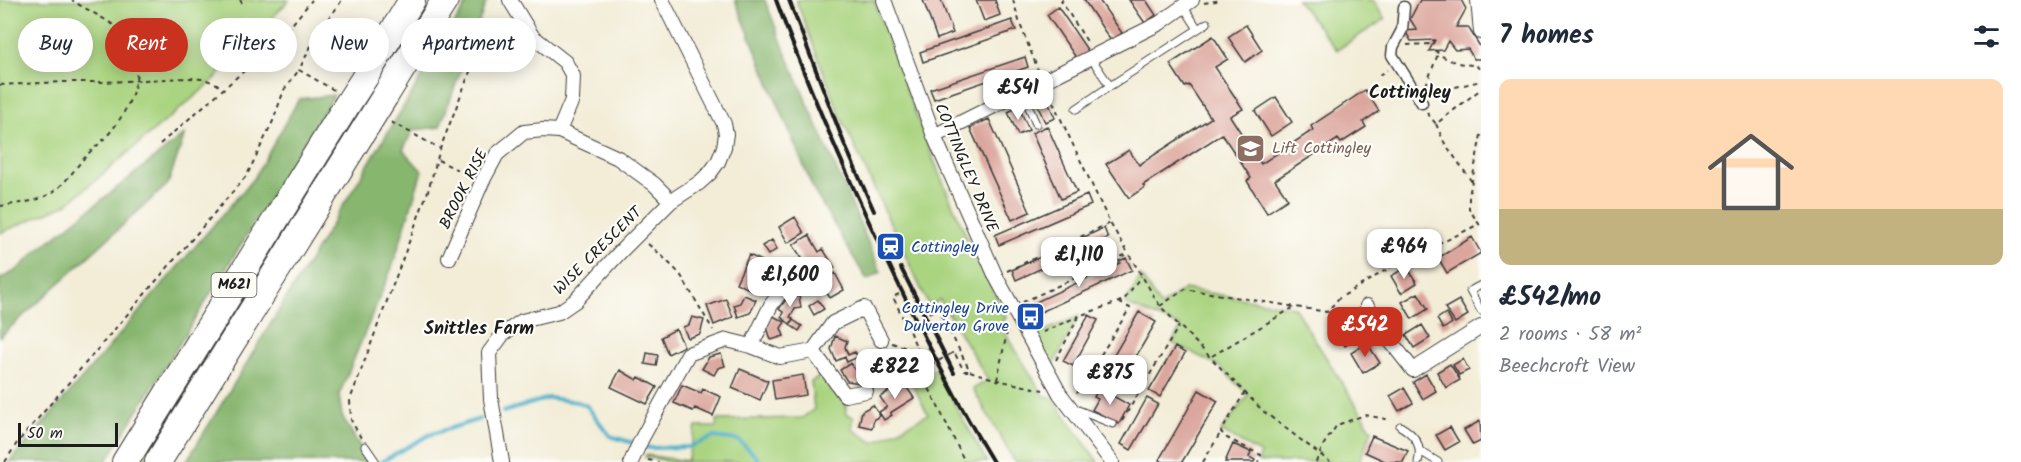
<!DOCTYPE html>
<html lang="en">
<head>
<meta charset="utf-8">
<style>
	body { margin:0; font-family:Kalam,sans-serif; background:#f2f2f3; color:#1f2937; height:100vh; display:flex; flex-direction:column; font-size:22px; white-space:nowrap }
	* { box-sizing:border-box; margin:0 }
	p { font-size:20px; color:#747a83 }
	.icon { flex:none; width:33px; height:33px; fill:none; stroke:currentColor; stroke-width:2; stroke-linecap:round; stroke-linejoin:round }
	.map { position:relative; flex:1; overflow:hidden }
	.drawer { display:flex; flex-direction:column; background:#fff; width:540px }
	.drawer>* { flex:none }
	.banner { position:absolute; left:18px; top:18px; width:570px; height:54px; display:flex; gap:12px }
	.scale { position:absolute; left:18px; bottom:15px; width:100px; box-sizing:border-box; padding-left:6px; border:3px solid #1c1c1c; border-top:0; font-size:16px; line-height:21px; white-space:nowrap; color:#1c1c1c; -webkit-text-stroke:4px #fdfcf7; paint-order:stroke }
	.price { position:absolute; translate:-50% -51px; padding:0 14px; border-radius:12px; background:#fff; color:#222; font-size:20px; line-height:39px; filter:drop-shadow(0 2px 3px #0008) }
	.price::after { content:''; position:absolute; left:50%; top:36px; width:18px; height:14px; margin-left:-9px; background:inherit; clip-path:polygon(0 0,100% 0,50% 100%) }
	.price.current { background:#c8321e; color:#fff }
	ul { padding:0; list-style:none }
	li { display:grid; align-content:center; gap:12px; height:318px; padding:0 18px }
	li+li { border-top:2px solid #e0e1e3 }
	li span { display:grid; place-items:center; height:186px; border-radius:12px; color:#555 }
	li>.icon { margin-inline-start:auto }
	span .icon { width:108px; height:108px; fill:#fffc; stroke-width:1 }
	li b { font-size:26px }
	h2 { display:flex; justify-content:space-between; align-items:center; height:72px; padding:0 18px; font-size:26px }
	.tag { padding:0 21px; border-radius:27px; background:#fff; box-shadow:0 3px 15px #0003; font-size:21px; line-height:54px }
	.tag.current { background:#c8321e; color:#fff }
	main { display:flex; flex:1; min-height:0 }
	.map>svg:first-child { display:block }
</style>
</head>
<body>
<main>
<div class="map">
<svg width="1481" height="462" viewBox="0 0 1481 462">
	<rect width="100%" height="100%" fill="#fdfcf7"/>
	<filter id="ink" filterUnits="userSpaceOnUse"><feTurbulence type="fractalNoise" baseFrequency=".0167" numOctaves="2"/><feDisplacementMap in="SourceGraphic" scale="12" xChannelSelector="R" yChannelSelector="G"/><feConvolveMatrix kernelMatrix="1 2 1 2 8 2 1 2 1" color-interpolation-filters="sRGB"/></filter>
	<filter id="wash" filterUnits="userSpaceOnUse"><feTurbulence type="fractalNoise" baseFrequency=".008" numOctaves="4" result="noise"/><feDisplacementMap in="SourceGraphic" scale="24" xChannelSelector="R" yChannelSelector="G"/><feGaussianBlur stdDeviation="1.35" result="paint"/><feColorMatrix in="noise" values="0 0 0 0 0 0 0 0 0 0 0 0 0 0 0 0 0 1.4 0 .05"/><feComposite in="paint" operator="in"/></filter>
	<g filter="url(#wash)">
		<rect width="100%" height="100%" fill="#f3edd8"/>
		<!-- green -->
		<path fill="#aad480" stroke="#63784e" stroke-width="1.5" d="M0,0H289L213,81L67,204L0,233Z
			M796,0H874C912,108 952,215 1006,316L1002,328L1044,396L1052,397L1098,462H1015L973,389L988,380L940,300L929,306L839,113Z
			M1297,0H1373L1385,19L1337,50Z
			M1141,276L1160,306L1185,289L1294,307L1372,430L1359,462H1258L1261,454L1221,431L1248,395L1219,366L1172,343L1181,327L1125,304Z
			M1079,316L1049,373L1029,338Z
			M203,360L206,365L146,462H141Z
			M935,369L987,462H667L663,460L645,457L646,455L687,461L696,427H716L717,420L802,418L814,409L811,382L822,375L838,396L846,402V414L854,417L852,429L874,443L928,414L911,382Z"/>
		<!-- forest -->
		<path fill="#87b66e" stroke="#526945" stroke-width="1.5" d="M469,0H487L440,127L413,130L403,150L422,171L393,265L339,395L342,416L369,462H186Z
			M735,0H765L785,51L881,272L867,280L814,191Z
			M334,95L106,462H10L254,178L299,99Z
			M185,134L168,184L0,337V279L17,270L37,251Z"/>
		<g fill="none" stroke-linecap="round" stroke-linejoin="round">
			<!-- stream -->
			<path stroke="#4cb0cb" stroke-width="4" d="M503,412L549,398L578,402L587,406L610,436L650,448L689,447L714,437L738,440L755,455L759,462
				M381,462L429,435L480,419"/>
		</g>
		<g id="blocks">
			<!-- building -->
			<path fill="#dba69d" d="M923,0H941L953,33L937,39Z
				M976,0H995L1000,15L984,21Z
				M1084,0H1099L1122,33L1111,41Z
				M1129,0H1146L1156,15L1145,23Z
				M1420,0H1461L1466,9L1456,27H1468L1481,48V59H1474L1468,49L1455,50L1448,41L1443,50L1429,51L1435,40L1411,41L1405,31L1417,30L1410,19Z
				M1058,7L1088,51L1077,59L1047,15Z
				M1012,20L1016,30L923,62L920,52Z
				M1246,25L1262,50L1245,62L1228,37Z
				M1213,36L1228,59L1215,67L1243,109L1230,116L1261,164L1313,130L1311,126L1365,90L1379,111L1363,122L1366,127L1341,143L1338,139L1275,180L1288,199L1267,213L1247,181L1251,178L1222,134L1143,185L1145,187L1129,198L1106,164L1129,150L1139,165L1211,118L1189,85L1185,87L1170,64Z
				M1025,57L1028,67L934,99L930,89Z
				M1045,95L1055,118L1045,122L1035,100Z
				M1276,97L1292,122L1271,136L1255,111Z
				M1019,107L1029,130L1018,135L1008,112Z
				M989,119L1030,212L1012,220L970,128Z
				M1047,126L1077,192L1061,199L1032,133Z
				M1087,195L1091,205L999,245L995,235Z
				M795,217L804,233L788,243L779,227Z
				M1104,228L1108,238L1016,280L1012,270Z
				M809,235L819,252L823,249L835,268L816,279L793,245Z
				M1472,237L1481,253L1447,273L1438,258Z
				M772,240L777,249L768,255L762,246Z
				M749,255L769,264L756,292L736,283Z
				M1126,258L1132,270L1030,317L1025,307L1120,263L1119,261Z
				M1407,267L1417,283L1401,293L1391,276Z
				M835,273L844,290L830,298L820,282Z
				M1418,293L1428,309L1412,319L1402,302Z
				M744,295L756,300L750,313L738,317L734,305L740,303Z
				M799,296L801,308L795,309L790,317L793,319L790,324L781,317L784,313L779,309L787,298Z
				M726,299L733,317L714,325L707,306Z
				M818,300L824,309L814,315L809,306Z
				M1459,300L1468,315L1455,323L1445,308Z
				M1139,312L1156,322L1116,391L1099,381Z
				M1446,313L1452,323L1443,329L1437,319Z
				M1089,315L1098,320L1073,366L1063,361Z
				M1349,315L1361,336L1345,346L1333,325Z
				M773,316L785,322L781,328L784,336L771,340L767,327Z
				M692,317L704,320L700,334L688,338L683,327L689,325Z
				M793,320L802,326L799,331L790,325Z
				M1422,325L1430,338L1414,348L1406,335Z
				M676,329L684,346L668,354L661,337Z
				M835,336L847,341L845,347L848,355L855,352L858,357L847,362L845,357L836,361L831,349Z
				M1367,343L1380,363L1363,373L1351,353Z
				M1175,347L1185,353L1160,397L1149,391Z
				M647,353L658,355L656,366L645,364Z
				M721,354L725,366L718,368L714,375L702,369L709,357Z
				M900,357L909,369L899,376L891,363Z
				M1463,359L1469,370L1459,375L1453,365Z
				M851,363L854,369L863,371L860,383L847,381L840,370Z
				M1450,364L1460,380L1446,388L1437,372Z
				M740,369L768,381L760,400L732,388Z
				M620,370L637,380L639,377L657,387L647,404L611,387Z
				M1426,374L1436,391L1423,399L1413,382Z
				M803,375L806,395L775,400L772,380Z
				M903,382L914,398L890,413L892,415L884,420L879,412L887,407L880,397Z
				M682,385L701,393L703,389L721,397L713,416L695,408L693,411L674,403Z
				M1099,388L1129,405L1119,424L1092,410L1098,399L1094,397Z
				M1404,388L1413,403L1399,411L1390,396Z
				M1199,390L1218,401L1182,462H1163L1159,460Z
				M1147,398L1158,404L1131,450L1121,444Z
				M873,405L880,416L874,419L872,428L859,425L862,411Z
				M1480,421L1481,441L1473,445L1464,430Z
				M1450,427L1459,442L1445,450L1436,435Z
				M1372,436L1408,451L1403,462H1387L1365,452Z
				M1233,444L1251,452L1249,457L1255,460L1254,462H1225Z"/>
		</g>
	</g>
	<g filter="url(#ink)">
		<use href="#blocks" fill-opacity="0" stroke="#3c3b38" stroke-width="1.5"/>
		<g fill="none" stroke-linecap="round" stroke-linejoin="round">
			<defs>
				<path id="service" d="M1198,29L1207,23
					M1091,58L1110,86L1198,29L1183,6
					M1023,93L1036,124
					M1076,109L1110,86
					M1481,285L1470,291L1481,311
					M1073,408L1113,424
					M1400,426C1414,434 1423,445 1418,462
					M365,446L376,462
					M1420,451L1438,462"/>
				<path id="pedestrian" d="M1404,7L1402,30L1393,47L1392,55L1422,103"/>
				<path id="minor" d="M510,0L532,36L565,62L573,76L572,100L559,131
					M884,0L934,136L996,277L1060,394L1112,462
					M1478,0L1481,32
					M934,136L1160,23L1192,0
					M449,258L482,182L497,154L524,132L543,130L559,131L618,158L654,184L671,201
					M1367,306L1381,329L1413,370L1481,327
					M751,346L780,357L813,351L833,323L864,308L881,340
					M813,351L845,395L866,391
					M502,462L491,399L489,353L503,334L522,321L559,312L575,301L621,251L671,201L699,183L710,173L718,162L724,147L726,134L724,124L662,0
					M631,462L641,440L688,354L727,340L751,346L771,305L792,277"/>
				<path id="motorway" d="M365,77L412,0
					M385,96L445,0
					M125,462L345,108
					M158,462L367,125"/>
			</defs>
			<!-- service casing -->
			<use href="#service" stroke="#3c3b38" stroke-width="9"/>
			<!-- pedestrian casing -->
			<use href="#pedestrian" stroke="#3c3b38" stroke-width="13"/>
			<!-- minor casing -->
			<use href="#minor" stroke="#3c3b38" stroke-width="16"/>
			<!-- motorway casing -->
			<use href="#motorway" stroke="#3c3b38" stroke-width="28"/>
			<!-- path -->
			<path stroke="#3c3b38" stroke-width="2" stroke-dasharray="4.5 4.5" stroke-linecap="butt" d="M240,0L242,3
				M1013,0L1020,24L1038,70
				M1063,0L1061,1L1088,43
				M1204,3L1221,0
				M1407,45L1430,44L1432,46
				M1435,50C1445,61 1462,65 1476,65L1481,71
				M1379,75L1387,70
				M0,85L63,82H104L187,78L204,79L217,84L223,90
				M1426,85L1438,54
				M334,90L299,70L314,40L342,0
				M1429,93L1481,81
				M1049,94L1110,223L1160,306L1263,411L1330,462
				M1427,113L1436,124L1481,89
				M391,122L439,148
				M1436,124L1444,142L1472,182
				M1481,135L1469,196V209L1481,227
				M160,144L244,71L270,51L312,0
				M438,160L470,176
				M0,206C13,204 28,203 41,198C62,191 73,170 87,155C92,149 99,145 104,139C125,118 146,77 133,47C122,24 92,14 72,0
				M648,244L660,254L680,274L713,330
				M1007,271L1110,223
				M899,294L893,297L926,367L931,365
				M1023,302L1127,254
				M1160,306L1185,289L1327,312L1338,299L1426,246L1445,241L1479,224
				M929,313L938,308L970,371L997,380L1043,390
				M1043,332L1079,316
				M892,343L910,349L965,462
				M949,355L954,352L964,371H970
				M1212,356L1294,307
				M1056,360L1079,316L1124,300L1141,276
				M997,380L1008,327
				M1245,392L1221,432L1227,438L1261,455L1258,462
				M1077,393L1130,308L1118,302
				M1122,421L1179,326
				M361,438L351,420L350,400L428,191L440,149L488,25
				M648,460L659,462
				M5,462L17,443L247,175L273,121L284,90L299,70
				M1203,462L1221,432
				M1316,462L1324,444L1337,425L1365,415L1391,420"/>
			<!-- service -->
			<use href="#service" stroke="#fff" stroke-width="7"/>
			<!-- pedestrian -->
			<use href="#pedestrian" stroke="#fff" stroke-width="10"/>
			<!-- minor -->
			<use href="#minor" stroke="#fff" stroke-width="14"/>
			<!-- motorway -->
			<use href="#motorway" stroke="#fff" stroke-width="26"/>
			<!-- rail -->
			<path stroke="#1c1c1c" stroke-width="4" d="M776,0C808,87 845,172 885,256C918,326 953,396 993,462
				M789,0L844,143L874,211
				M901,268L954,373"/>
			<defs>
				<path id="motorway-bridge" d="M345,108L365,77
					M367,125L385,96"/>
			</defs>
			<!-- motorway-bridge casing -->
			<use href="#motorway-bridge" stroke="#3c3b38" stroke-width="28" stroke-linecap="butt"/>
			<!-- path-bridge -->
			<path stroke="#3c3b38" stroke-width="2" stroke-dasharray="4.5 4.5" stroke-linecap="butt" d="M931,365L949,355"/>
			<!-- motorway-bridge -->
			<use href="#motorway-bridge" stroke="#fff" stroke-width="26"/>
		</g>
	</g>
	<!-- icons -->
	<defs>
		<symbol id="school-square" viewBox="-11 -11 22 22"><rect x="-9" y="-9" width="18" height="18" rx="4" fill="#8d6e63" stroke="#fdfcf7"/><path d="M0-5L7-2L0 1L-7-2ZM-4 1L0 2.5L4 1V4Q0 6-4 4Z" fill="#fff"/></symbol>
		<symbol id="station-square" viewBox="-11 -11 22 22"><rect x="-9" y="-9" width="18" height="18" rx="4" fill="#1a4fb4" stroke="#fdfcf7"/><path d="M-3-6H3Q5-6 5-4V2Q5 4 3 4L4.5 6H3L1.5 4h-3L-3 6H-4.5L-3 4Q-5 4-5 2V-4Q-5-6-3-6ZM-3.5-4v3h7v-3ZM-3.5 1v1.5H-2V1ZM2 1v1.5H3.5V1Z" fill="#fff"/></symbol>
		<symbol id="bus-square" viewBox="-11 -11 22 22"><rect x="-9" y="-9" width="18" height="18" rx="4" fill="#1a4fb4" stroke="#fdfcf7"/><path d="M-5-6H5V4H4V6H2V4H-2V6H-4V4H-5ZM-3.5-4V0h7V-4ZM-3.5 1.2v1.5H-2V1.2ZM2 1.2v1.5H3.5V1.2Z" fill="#fff"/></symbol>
	</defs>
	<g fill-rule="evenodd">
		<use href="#school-square" x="1234" y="132" width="33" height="33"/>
		<use href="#station-square" x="874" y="230" width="33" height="33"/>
		<use href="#bus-square" x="1014" y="300" width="33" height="33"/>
	</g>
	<g text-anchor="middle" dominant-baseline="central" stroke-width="4.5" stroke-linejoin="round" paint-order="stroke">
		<!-- shield labels -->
		<rect fill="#fdfcf7" stroke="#605f5e" stroke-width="1.5" x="211.5" y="273" width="45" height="24" rx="4.5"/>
		<g font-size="15" font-weight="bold" fill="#1c1c1c">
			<text x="234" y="285">M621</text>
		</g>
		<!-- education labels -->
		<g font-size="16" fill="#785e54" stroke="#fdfcf7" text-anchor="start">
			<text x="1272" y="148">Lift Cottingley</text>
		</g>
		<!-- street labels -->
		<g font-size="16" fill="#1c1c1c" stroke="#fdfcf7">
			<text transform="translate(966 168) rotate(67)">COTTINGLEY DRIVE</text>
			<text transform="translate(464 189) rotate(-63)">BROOK RISE</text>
			<text transform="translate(598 251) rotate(-45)">WISE CRESCENT</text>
		</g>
		<!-- transit labels -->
		<g font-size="16" fill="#164399" stroke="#fdfcf7" text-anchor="start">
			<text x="911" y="247">Cottingley</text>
			<text x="1009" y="308" text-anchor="end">Cottingley Drive<tspan x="1009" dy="18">Dulverton Grove</tspan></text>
		</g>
		<!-- neighbourhood labels -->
		<g font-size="18" font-weight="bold" fill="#1c1c1c" stroke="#fdfcf7">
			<text x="1410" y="93">Cottingley</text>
			<text x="479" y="329">Snittles Farm</text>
		</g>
	</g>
</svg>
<div class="scale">50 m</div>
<b class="price" style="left:1018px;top:121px">£541</b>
<b class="price" style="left:1404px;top:280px">£964</b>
<b class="price" style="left:1079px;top:288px">£1,110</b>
<b class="price" style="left:790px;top:308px">£1,600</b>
<b class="price current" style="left:1365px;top:358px">£542</b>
<b class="price" style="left:895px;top:400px">£822</b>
<b class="price" style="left:1110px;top:406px">£875</b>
<div class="banner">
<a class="tag">Buy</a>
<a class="tag current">Rent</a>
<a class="tag">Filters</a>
<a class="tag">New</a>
<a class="tag">Apartment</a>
</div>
</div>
<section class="drawer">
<h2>7 homes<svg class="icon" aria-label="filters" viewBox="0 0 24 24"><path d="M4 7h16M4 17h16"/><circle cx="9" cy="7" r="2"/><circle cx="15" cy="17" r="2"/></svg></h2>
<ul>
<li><span style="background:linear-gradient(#ffd9b3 70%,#c2b280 0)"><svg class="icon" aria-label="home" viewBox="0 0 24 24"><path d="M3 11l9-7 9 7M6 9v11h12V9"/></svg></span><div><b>£542/mo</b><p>2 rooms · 58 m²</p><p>Beechcroft View</p></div></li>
</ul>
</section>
</main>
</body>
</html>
